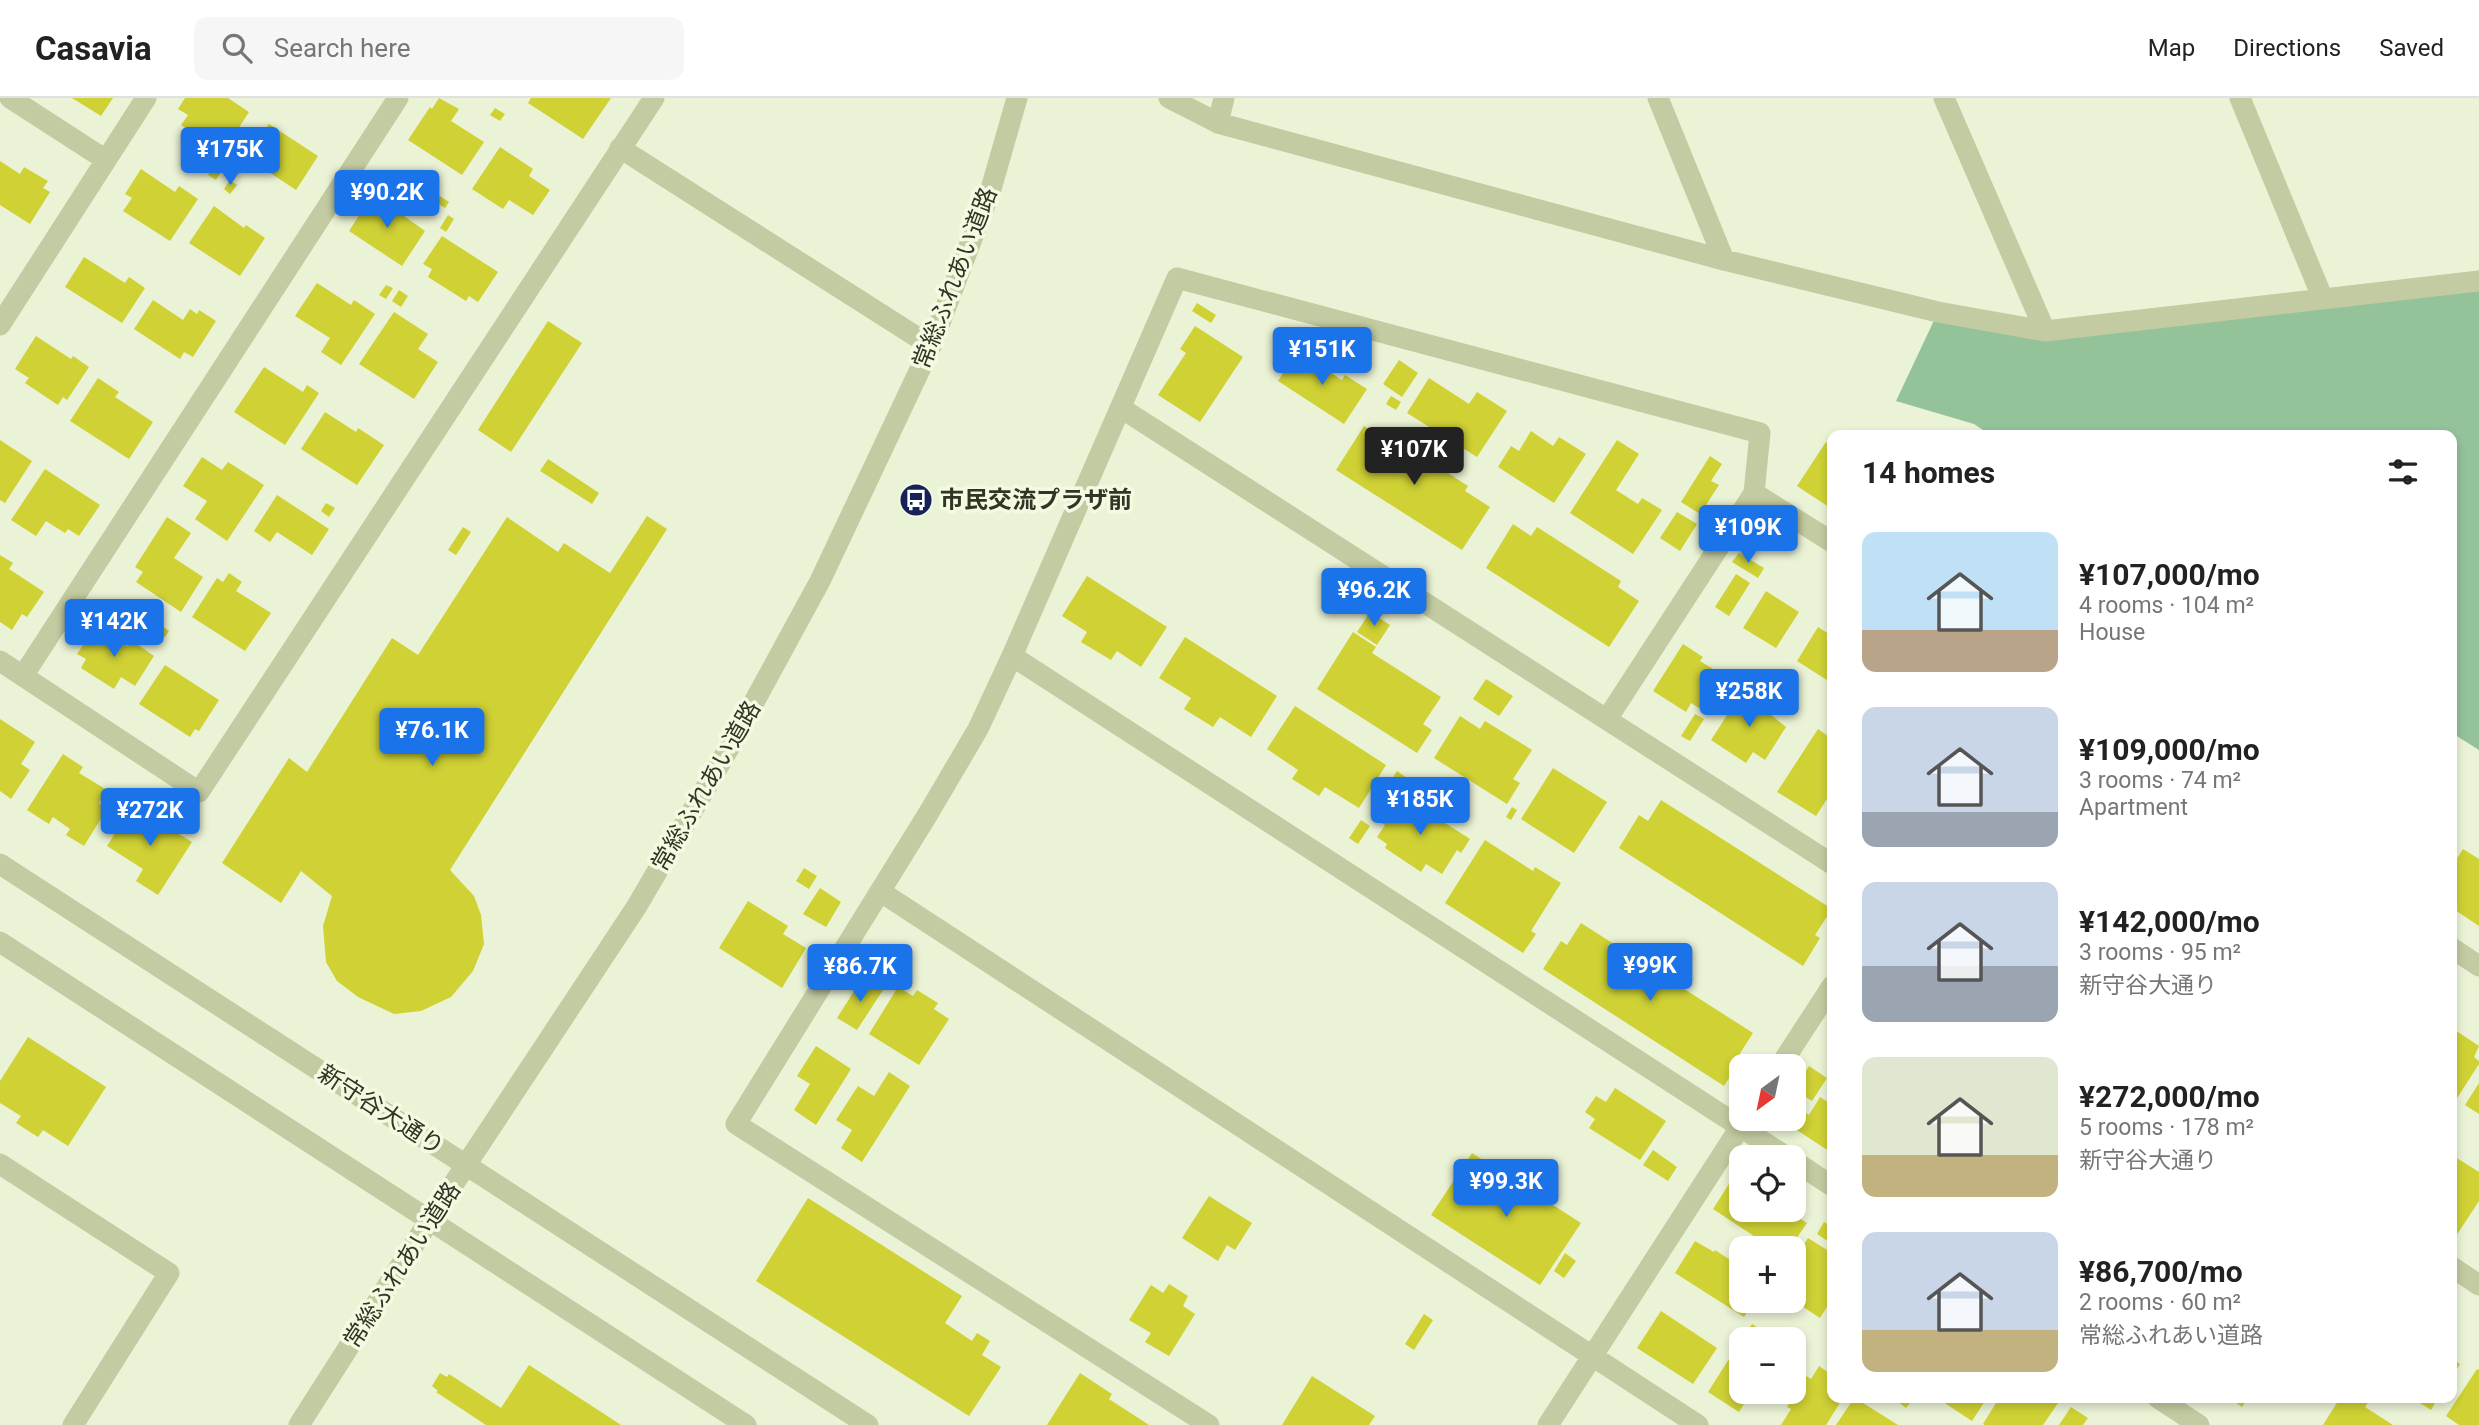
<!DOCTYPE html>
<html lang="en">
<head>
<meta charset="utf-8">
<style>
	body { margin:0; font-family:Roboto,"Noto Sans JP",sans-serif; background:#f6f6f6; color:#222; height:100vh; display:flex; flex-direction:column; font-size:26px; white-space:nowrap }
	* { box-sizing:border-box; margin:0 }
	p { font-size:23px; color:#767676 }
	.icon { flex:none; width:38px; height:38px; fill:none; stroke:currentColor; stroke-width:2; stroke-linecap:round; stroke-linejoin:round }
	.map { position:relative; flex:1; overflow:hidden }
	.drawer { position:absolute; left:1827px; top:332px; width:630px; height:973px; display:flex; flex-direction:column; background:#fff; border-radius:14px; box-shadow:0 4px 10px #0003 }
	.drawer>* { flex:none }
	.needle { width:46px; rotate:213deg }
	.tools { position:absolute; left:1729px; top:956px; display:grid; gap:14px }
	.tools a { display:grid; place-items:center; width:77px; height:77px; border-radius:14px; background:#fff; box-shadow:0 4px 10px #0003; font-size:35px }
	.price { position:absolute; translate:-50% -60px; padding:0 16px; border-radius:7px; background:#1a73e8; color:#fff; font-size:23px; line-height:46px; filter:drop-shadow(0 2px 4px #0008) }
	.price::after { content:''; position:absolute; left:50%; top:42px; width:21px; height:16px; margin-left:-10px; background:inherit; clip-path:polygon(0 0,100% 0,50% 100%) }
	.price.current { background:#222; color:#fff }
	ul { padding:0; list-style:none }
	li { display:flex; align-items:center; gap:21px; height:175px; padding:0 35px }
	li span { display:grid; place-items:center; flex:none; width:196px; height:140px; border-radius:14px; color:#555 }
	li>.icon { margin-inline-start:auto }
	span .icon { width:84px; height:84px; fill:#fffc; stroke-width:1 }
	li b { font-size:30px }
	h2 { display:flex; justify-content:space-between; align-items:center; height:84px; padding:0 35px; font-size:30px }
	header { display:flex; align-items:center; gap:42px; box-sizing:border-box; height:98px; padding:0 35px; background:#fff; border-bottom:2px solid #e0e0e0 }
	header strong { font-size:33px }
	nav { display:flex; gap:38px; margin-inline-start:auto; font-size:24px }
	.search { width:490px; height:63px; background:#f6f6f6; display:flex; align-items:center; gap:18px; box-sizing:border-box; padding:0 24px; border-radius:14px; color:#767676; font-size:26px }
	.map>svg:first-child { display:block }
</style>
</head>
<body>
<header>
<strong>Casavia</strong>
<div class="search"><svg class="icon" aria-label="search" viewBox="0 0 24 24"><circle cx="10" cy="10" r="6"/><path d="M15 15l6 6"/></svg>Search here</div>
<nav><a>Map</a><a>Directions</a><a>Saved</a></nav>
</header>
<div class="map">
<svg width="2479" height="1327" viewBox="0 0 2479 1327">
	<rect width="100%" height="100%" fill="#eaf3d5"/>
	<!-- green -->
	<path fill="#94c299" d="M2479,183V652L2452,635V338H1992L1974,326L1896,303L1938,214L2045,233Z"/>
	<!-- building -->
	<path fill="#cfd135" d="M72,0H113L101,18Z
		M185,0H228L249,14L223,54L181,27L188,17L178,11Z
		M439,0L459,11L451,23L484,44L462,77L408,42L430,9L432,11Z
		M531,0H611L583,41L528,5Z
		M495,10L505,16L500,23L490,17Z
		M269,26L318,58L296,92L246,59Z
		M500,49L533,71L529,78L550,92L533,117L509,102L503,111L472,91Z
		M0,63L20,76L24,69L48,83L43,90L50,94L30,126L0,107Z
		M213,69L221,74L216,82L208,77Z
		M141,71L175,94L179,88L198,101L170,143L123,113L132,100L125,96Z
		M230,82L237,87L230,96L224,91Z
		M373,96L425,133L402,168L349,133Z
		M440,98L449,104L445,110L435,104Z
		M214,108L244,130L246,127L265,140L240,178L189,145Z
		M448,117L454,121L446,134L440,130Z
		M442,138L498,174L478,204L469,198L466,203L428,179L432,171L423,166Z
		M84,159L125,185L129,179L145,190L122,225L65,189Z
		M317,185L351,207L354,202L375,216L341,267L321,254L330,240L295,218Z
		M386,187L393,190L386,201L379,197Z
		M399,192L408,198L401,209L392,203Z
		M153,202L183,222L190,211L197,216L199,212L216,223L193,259L184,254L180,261L134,231Z
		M1197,205L1216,217L1211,225L1192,213Z
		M394,214L428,236L418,251L438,264L414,301L359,266Z
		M548,223L582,245L511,354L478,332Z
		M1195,228L1243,259L1200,324L1158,297L1186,255L1180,251Z
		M36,238L71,261L73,258L89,269L67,302L63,299L58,307L25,285L29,280L15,271Z
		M1297,253L1342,282L1345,277L1367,291L1344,326L1278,283Z
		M1399,262L1418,275L1402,299L1383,286Z
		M264,269L303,294L307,287L319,295L285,347L234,314Z
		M98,280L119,294L115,299L153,324L129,361L70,323Z
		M1429,280L1469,306L1477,294L1507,313L1477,359L1407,315Z
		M1391,298L1401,304L1396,312L1386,306Z
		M325,314L356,334L358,330L384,347L357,387L301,351Z
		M1364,328L1391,346L1395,341L1468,388L1465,393L1490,409L1462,452L1336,372Z
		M1531,333L1553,348L1559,339L1586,356L1554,405L1498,369L1511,348L1519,353Z
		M0,342L32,363L5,405L0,402Z
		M1617,342L1639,356L1616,392L1638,406L1642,400L1662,412L1633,456L1570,415Z
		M1826,344L1832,348V411L1797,388Z
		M1710,358L1722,366L1711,383L1719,387L1700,416L1681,404Z
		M202,359L222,372L228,364L264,387L227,443L195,421L207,403L183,388Z
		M548,361L599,395L592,406L540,373Z
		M45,371L100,407L79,438L68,431L65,435L46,423L36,438L11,422Z
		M277,397L329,431L312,457L277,434L270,444L254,433Z
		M326,405L335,410L329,419L321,413Z
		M1677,414L1697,426L1680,453L1660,440Z
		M647,418L667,431L450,772L474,798L481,817L484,846L473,873L451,899L421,913L394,916L358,899L337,883L326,864L323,828L332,798L301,773L281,805L222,765L289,660L307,674L392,540L418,557L507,419L558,454L564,445L610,475Z
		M167,419L191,435L174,460L203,479L181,514L136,484L143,474L135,469Z
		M1513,426L1531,438L1537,429L1621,483L1618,489L1639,503L1609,549L1486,470Z
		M463,429L471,434L456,457L448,452Z
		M1739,455L1764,470L1758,480L1732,464Z
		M0,457L13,465L9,471L44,494L27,519L22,516L12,532L0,524Z
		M229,475L242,484L236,493L271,515L245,553L192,519L217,480L223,484Z
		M1736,476L1750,485L1729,518L1715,509Z
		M1087,478L1167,529L1141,569L1117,553L1111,562L1081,544L1087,534L1062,518Z
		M1766,493L1799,514L1776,550L1743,530Z
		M1370,514L1390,527L1377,547L1357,534Z
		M96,528L127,548L131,542L154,558L135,588L121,579L114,591L81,570L86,561L77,556Z
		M162,528L169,533L165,539L158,534Z
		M1818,529L1832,538V581L1830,584L1797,563Z
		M1353,534L1376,549L1372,555L1441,599L1423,626L1432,632L1417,655L1317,591Z
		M1185,539L1277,598L1251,639L1220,619L1213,629L1184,611L1191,600L1159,580Z
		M1683,546L1703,559L1700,563L1713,571L1709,577L1726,588L1708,616L1691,605L1686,614L1653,593Z
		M165,567L219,602L199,633L195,631L190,639L139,606Z
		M1486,581L1513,598L1499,618L1473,601Z
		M1744,591L1773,610L1770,616L1786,629L1765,662L1753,654L1746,665L1711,642Z
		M1295,608L1386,667L1359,710L1325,689L1319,698L1292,681L1298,672L1267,651Z
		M1695,616L1704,621L1690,643L1681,638Z
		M1460,618L1480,631L1485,623L1532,652L1513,681L1520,685L1507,706L1434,660Z
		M0,621L35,644L21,666L30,672L11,701L0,693Z
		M1818,631L1832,641V693L1816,718L1777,694Z
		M63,656L83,669L79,675L107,692L99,705L107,711L84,748L66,737L70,731L53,719L49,726L27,712Z
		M1553,670L1607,704L1574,755L1521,721Z
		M1397,673L1407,680L1397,696L1387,689Z
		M1400,696L1470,741L1461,755L1457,752L1442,776L1426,766L1421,774L1385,750L1387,746L1377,739L1385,727L1381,725Z
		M1661,702L1832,811L1815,837L1820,840L1803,868L1619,750L1639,717L1648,723Z
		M146,708L165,721L162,726L192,744L158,797L136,783L143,771L107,748L128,715L138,721Z
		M1512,709L1517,712L1511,722L1506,719Z
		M1361,722L1370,728L1358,746L1349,740Z
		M1485,742L1533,773L1535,769L1561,785L1531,833L1536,836L1523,855L1445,805Z
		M2463,751L2479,761V828L2452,810V792L2454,789L2452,788V768Z
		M804,770L817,778L809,791L796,783Z
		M820,790L841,804L826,829L803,816Z
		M748,803L788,828L783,836L806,850L782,890L719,850Z
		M1581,825L1753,935L1739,957L1742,960L1724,988L1543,871L1561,843L1567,847Z
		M863,879L883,892L857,932L837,920Z
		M898,889L913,898L917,892L938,905L934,911L949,921L919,967L869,936Z
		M2452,930L2479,948L2474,959L2479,963V966L2452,1008Z
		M28,939L106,989L68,1048L43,1032L38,1039L16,1025L21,1018L0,1005V983Z
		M816,948L851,971L816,1027L794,1012L810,986L797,978Z
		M1809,968L1827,980L1812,1003L1794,992Z
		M889,974L910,988L862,1064L841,1050L852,1032L836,1022L858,988L874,998Z
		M2479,985V1016L2465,1007Z
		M1615,990L1666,1023L1640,1062L1589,1030L1595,1021L1585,1014L1596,998L1606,1004Z
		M1820,999L1832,1007V1055L1783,1023L1785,1020H1794V1007L1809,1017Z
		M1653,1052L1677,1069L1668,1083L1643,1067Z
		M1472,1055L1581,1125L1540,1187L1431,1117Z
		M2452,1057L2479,1074V1103L2456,1138L2452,1136Z
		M1734,1078L1741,1083V1111H1785L1807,1125L1790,1150H1772L1713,1111Z
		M1209,1098L1252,1125L1235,1152L1227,1147L1218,1163L1182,1140Z
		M808,1100L962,1198L945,1225L972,1243L977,1235L990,1243L982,1257L1001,1269L969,1318L756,1183Z
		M1824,1124L1832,1129V1146L1817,1136Z
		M1808,1140L1832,1155V1201L1820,1220L1794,1203V1162Z
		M1695,1143L1714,1154L1715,1152L1741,1169V1202H1755L1744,1219L1675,1175Z
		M1565,1155L1576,1163L1564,1180L1554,1173Z
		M1169,1186L1188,1198L1183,1208L1195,1216L1169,1258L1145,1244L1151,1235L1129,1222L1151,1187L1163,1195Z
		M1661,1213L1717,1250L1693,1286L1637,1250Z
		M1424,1216L1433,1222L1414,1252L1405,1246Z
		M1752,1226L1775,1241H1742Z
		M1741,1242V1293H1752L1739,1314L1708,1294Z
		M2452,1260L2460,1266L2452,1279Z
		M529,1267L621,1327H486L436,1294L438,1293L432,1288L440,1275L447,1279L449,1276L501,1310Z
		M1819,1268L1832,1277V1300H1843L1826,1327H1781L1791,1311L1787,1309L1806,1278L1811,1281Z
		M2477,1271L2479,1272V1327H2459L2446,1318Z
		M1080,1275L1112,1296L1109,1301L1149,1327H1047Z
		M1312,1278L1375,1318L1369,1327H1282Z
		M1854,1300H1855L1898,1327H1836Z
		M1899,1300L1910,1305L1906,1310L1897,1303Z
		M1937,1300H1987L1972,1323Z
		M1999,1300H2051L2058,1305L2043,1327H1985L1983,1326Z
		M2229,1300H2248L2242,1309Z
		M2340,1300H2364L2369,1303L2365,1309L2393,1327H2323Z
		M2412,1300H2438L2431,1312Z
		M2071,1309L2088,1320L2083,1327H2059Z"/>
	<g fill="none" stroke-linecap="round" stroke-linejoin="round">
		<!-- minor -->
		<path stroke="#c2cba1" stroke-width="21" d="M10,0L106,62
			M1169,0L1218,25L1724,162L1938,214L2045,233L2479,183
			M1658,0L1724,162
			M1944,0L2045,233
			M2240,0L2323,201
			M1218,25L1224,0
			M620,50L931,248
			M0,227L146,0
			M1121,310L1832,766
			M1754,395L1832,444
			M1012,558L1787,1059
			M0,563L199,694L654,0
			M23,578L398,0
			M0,766L868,1327
			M881,794L1698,1327
			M0,844L746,1327
			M2452,850L2479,868
			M1780,968L1832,888
			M1794,1063L1832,1088
			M0,1066L169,1175L73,1327
			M2452,1169L2479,1187
			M2158,1300L2199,1327
			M299,1327L429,1123L637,808L729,650L820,483L931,248L991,91L1017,0
			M1209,1327L736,1026L928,716L978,631L1012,558L1177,180L1760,335L1754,395L1607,621
			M1548,1327L1746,1020"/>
	</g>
	<!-- icons -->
	<defs>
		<symbol id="bus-disc" viewBox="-11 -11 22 22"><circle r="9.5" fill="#172259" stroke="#f3fae2"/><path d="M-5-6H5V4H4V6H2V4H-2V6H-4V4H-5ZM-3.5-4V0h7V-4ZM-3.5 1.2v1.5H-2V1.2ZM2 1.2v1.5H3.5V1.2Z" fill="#fff"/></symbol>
	</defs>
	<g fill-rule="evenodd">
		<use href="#bus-disc" x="897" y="383" width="38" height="38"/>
	</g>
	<g text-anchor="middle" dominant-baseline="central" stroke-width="7" stroke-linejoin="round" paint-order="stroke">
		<!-- street labels -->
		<g font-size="24" fill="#333524" stroke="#f3fae2">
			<text transform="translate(955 180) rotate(-69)">常総ふれあい道路</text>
			<text transform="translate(706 688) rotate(-60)">常総ふれあい道路</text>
			<text transform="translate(381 1012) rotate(33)">新守谷大通り</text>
			<text transform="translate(402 1167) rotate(-57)">常総ふれあい道路</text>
		</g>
		<!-- poi labels -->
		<g font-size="24" font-weight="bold" fill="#333524" stroke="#f3fae2" text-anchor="start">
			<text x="940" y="402">市民交流プラザ前</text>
		</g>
	</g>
</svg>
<div class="tools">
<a><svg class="needle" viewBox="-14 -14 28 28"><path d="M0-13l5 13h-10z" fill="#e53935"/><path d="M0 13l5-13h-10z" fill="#767676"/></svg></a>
<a><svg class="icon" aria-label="locate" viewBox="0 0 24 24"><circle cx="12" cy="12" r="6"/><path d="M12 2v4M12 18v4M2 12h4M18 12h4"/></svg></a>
<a>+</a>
<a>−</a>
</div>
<b class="price" style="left:230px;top:89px">¥175K</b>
<b class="price" style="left:387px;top:132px">¥90.2K</b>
<b class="price" style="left:1322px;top:289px">¥151K</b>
<b class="price current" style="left:1414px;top:389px">¥107K</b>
<b class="price" style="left:1748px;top:467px">¥109K</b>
<b class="price" style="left:1374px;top:530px">¥96.2K</b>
<b class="price" style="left:114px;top:561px">¥142K</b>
<b class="price" style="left:1749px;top:631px">¥258K</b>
<b class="price" style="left:432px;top:670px">¥76.1K</b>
<b class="price" style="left:1420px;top:739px">¥185K</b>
<b class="price" style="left:150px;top:750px">¥272K</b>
<b class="price" style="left:1650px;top:905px">¥99K</b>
<b class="price" style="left:860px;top:906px">¥86.7K</b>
<b class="price" style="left:1506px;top:1121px">¥99.3K</b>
<section class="drawer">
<h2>14 homes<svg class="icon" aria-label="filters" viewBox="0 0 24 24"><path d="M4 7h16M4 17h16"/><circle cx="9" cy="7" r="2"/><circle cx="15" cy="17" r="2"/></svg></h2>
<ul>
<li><span style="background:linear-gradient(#bfe0f5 70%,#b9a48a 0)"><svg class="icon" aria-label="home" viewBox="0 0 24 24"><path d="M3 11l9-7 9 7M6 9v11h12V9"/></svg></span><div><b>¥107,000/mo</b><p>4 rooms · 104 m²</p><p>House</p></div></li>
<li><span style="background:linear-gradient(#c9d6e8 75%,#9aa5b1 0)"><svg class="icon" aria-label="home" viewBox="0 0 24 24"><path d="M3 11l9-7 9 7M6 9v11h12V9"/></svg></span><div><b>¥109,000/mo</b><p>3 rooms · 74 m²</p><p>Apartment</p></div></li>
<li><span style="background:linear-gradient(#c9d6e8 60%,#9aa5b1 0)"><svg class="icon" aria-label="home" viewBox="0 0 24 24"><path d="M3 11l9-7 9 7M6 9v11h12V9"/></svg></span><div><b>¥142,000/mo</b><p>3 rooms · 95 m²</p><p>新守谷大通り</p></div></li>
<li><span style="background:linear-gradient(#dfe7d0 70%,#c2b280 0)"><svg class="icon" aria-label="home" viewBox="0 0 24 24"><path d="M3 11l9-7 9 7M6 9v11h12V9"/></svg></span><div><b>¥272,000/mo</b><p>5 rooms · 178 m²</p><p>新守谷大通り</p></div></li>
<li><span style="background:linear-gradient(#c9d6e8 70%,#c2b280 0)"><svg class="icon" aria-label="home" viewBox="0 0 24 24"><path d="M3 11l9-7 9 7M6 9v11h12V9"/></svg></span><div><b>¥86,700/mo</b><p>2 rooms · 60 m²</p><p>常総ふれあい道路</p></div></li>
</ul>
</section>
</div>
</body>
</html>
